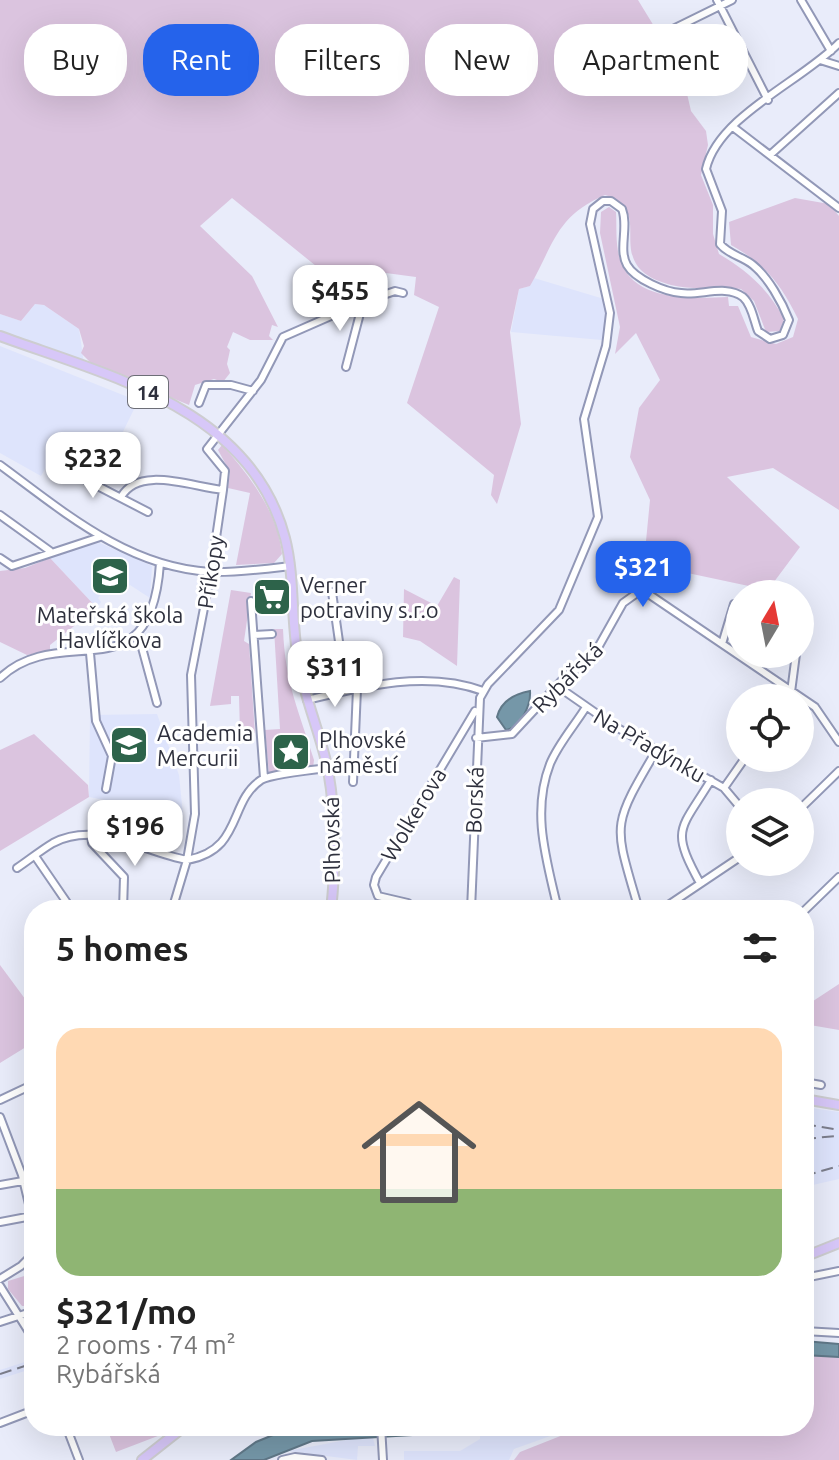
<!DOCTYPE html>
<html lang="en">
<head>
<meta charset="utf-8">
<style>
	body { margin:0; font-family:Ubuntu,sans-serif; background:#f2f2f2; color:#222; height:100vh; display:flex; flex-direction:column; font-size:30px; white-space:nowrap }
	* { box-sizing:border-box; margin:0 }
	p { font-size:26px; color:#767676 }
	.icon { flex:none; width:44px; height:44px; fill:none; stroke:currentColor; stroke-width:2; stroke-linecap:round; stroke-linejoin:round }
	.map { position:relative; flex:1; overflow:hidden }
	.details { position:absolute; left:24px; top:900px; width:790px; height:536px; display:flex; flex-direction:column; background:#fff; border-radius:32px; box-shadow:0 8px 32px #0002 }
	.details>* { flex:none }
	.top-card { position:absolute; left:24px; top:24px; width:792px; height:72px; display:flex; gap:16px }
	.needle { width:52px; rotate:10deg }
	.tools { position:absolute; left:726px; top:580px; display:grid; gap:16px }
	.tools a { display:grid; place-items:center; width:88px; height:88px; border-radius:50%; background:#fff; box-shadow:0 8px 32px #0002; font-size:40px }
	.price { position:absolute; translate:-50% -68px; padding:0 18px; border-radius:16px; background:#fff; color:#222; font-size:26px; line-height:52px; filter:drop-shadow(0 2px 4px #0008) }
	.price::after { content:''; position:absolute; left:50%; top:48px; width:24px; height:18px; margin-left:-12px; background:inherit; clip-path:polygon(0 0,100% 0,50% 100%) }
	.price.on { background:#2563eb; color:#fff }
	ul { padding:0; list-style:none }
	li { display:grid; align-content:center; gap:16px; height:424px; padding:0 32px }
	li+li { border-top:2px solid #e0e0e0 }
	li span { display:grid; place-items:center; height:248px; border-radius:24px; color:#555 }
	li>.icon { margin-inline-start:auto }
	span .icon { width:144px; height:144px; fill:#fffc; stroke-width:1 }
	li b { font-size:34px }
	h2 { display:flex; justify-content:space-between; align-items:center; height:96px; padding:0 32px; font-size:34px }
	.pill { padding:0 28px; border-radius:32px; background:#fff; box-shadow:0 8px 32px #0002; font-size:28px; line-height:72px }
	.pill.on { background:#2563eb; color:#fff }
	.map>svg:first-child { display:block }
</style>
</head>
<body>
<div class="map">
<svg width="839" height="1460" viewBox="0 0 839 1460">
	<rect width="100%" height="100%" fill="#e9ecfa"/>
	<!-- built -->
	<path fill="#dee4fc" d="M534,278L604,299L608,312L602,340L511,332L519,289L530,286Z
		M35,304L44,305L79,329L84,363L0,331V314L21,321Z
		M0,346L138,401L116,446L106,441L87,476L52,457L41,476L0,453Z
		M100,543L152,566L150,598L130,585L123,593L110,584L98,598L101,602L97,608L50,558L60,551Z
		M157,714L179,775L183,815L89,797L90,715Z
		M371,900L426,901V910H360Z
		M804,1107L839,1112V1179L804,1187Z
		M34,1359V1368L0,1379V1370Z
		M480,1426H567V1430L514,1449L509,1460H404V1451H460L480,1439Z
		M357,1438H373L375,1446H358L357,1460L288,1451Z"/>
	<!-- green -->
	<path fill="#dbc4df" d="M0,0H638L682,72L691,111L706,131L708,145L701,175L713,205V234L719,254C748,271 769,290 784,319L780,331L766,332L754,301L741,289C718,286 694,291 671,285C596,265 660,212 605,195C556,216 554,244 530,286L519,289L510,332L521,424L497,504L491,495L494,475L407,403L439,307L414,295L416,277L371,271L368,296L323,315L316,266L232,198L200,226L252,276L278,327L272,325L269,336L273,340H250L233,332L227,347L230,350L227,364L230,373L223,382L214,379L195,385L189,405L93,365L81,353L84,346L79,329L44,305L35,304L21,321L0,314Z
		M795,198L829,204L839,216V510L773,468L727,477L800,547L768,590L650,565L646,541L650,500L630,457L639,408L660,380L636,333L615,354L620,327L600,233L601,212L609,207L616,212C617,227 615,247 621,262C636,303 695,298 728,297L729,306H738L751,337L776,344L793,337L798,319C781,284 765,264 731,245L729,222Z
		M222,445C249,474 278,513 282,554L274,563L236,565L250,493L228,488L230,472L218,450Z
		M50,558L97,608L50,645V650L27,655L0,642V571L25,568Z
		M454,577L460,580L457,666L420,641L403,637L404,589L437,606Z
		M231,590L251,593L244,641L249,644L255,733H240L239,696H231V704L210,706Z
		M274,629H283C285,683 299,711 314,760L313,768L269,774L265,730L280,729Z
		M34,734L88,785L89,797L0,851V750Z
		M0,965L34,1011V1042L0,1063Z
		M839,984V1030L804,1024V1007Z
		M34,1273V1306H22L8,1289V1281Z
		M819,1354L839,1357V1460H514L520,1452L568,1433V1426H804V1355Z
		M106,1426H173L163,1434L116,1452Z"/>
	<!-- water -->
	<path fill="#7597a8" stroke="#607888" stroke-width="2" d="M530,691C531,705 521,727 506,730L497,717C501,701 514,694 530,691Z
		M804,1341L839,1344V1357L804,1355Z
		M295,1426H468L446,1433L312,1441L264,1460H231L256,1442Z"/>
	<g fill="none" stroke-linecap="round" stroke-linejoin="round">
		<defs>
			<path id="minor" d="M717,0L768,100
				M801,0L831,51
				M665,33L732,0
				M820,60L839,66
				M679,81L743,52
				M733,127L839,208
				M770,155L839,93
				M346,367L363,302
				M199,403L206,385H231L253,391
				M51,462L148,512
				M0,465C64,512 127,567 210,572C236,573 265,569 290,566
				M223,490L225,471L207,449L261,380L283,337L363,302L395,291L403,293
				M121,497C139,465 192,487 223,490L211,572L191,675L195,814L187,860L172,910
				M0,515L50,551
				M0,558L12,566L100,537
				M332,592L346,691
				M251,601L264,778
				M138,633L157,703
				M254,635L272,634
				M722,644L734,604
				M90,653L96,721L112,756L106,789
				M0,678C62,619 151,699 160,563
				M557,686L616,727L724,788L740,807
				M787,698L791,692L796,654
				M307,700C364,686 427,670 483,691
				M476,738L512,734L565,677L591,660L623,603L637,593L650,595L815,707L839,742
				M353,782L357,689
				M724,788L745,758
				M800,809L839,771
				M91,835L92,843L124,877L123,910
				M35,856L72,910
				M17,868C29,860 41,850 53,843C98,820 143,852 187,860C243,850 228,802 261,780C274,772 334,768 354,765
				M700,883C670,828 680,831 711,780
				M408,903L378,896L374,885L376,877L475,711
				M471,910L480,698L488,684L559,610L598,517L584,419L606,346L610,313L590,224L593,209L603,201H611L622,209C629,227 618,249 627,265C635,279 665,292 681,293C700,296 726,284 743,297C752,305 754,321 758,331L770,339L783,335L789,320C782,302 768,277 753,265C742,256 729,255 720,244L722,211L706,169C718,116 802,81 839,43
				M558,910C547,861 531,813 550,764C558,744 575,725 586,707
				M639,910C614,823 610,829 656,751
				M661,910L740,857
				M804,911L839,877
				M804,1082L821,1085
				M0,1100L34,1084
				M0,1117L22,1175L34,1225
				M0,1185L34,1179
				M0,1222L32,1216
				M804,1278L839,1271
				M0,1279L21,1266L34,1253
				M0,1286L34,1340
				M0,1322L34,1311
				M804,1331L839,1333
				M0,1423L34,1410
				M66,1426L79,1460
				M197,1426L215,1431L248,1426
				M381,1426L383,1460
				M282,1460L295,1457L322,1460"/>
			<path id="major" d="M0,336C109,376 251,408 285,538C296,581 290,627 300,670C307,704 321,736 328,770C336,815 336,865 331,910
				M804,1099L839,1105
				M804,1257L839,1243
				M142,1460L185,1426"/>
		</defs>
		<!-- minor casing -->
		<use href="#minor" stroke="#9298b7" stroke-width="10"/>
		<!-- major casing -->
		<use href="#major" stroke="#cdcdd0" stroke-width="12"/>
		<!-- minor -->
		<use href="#minor" stroke="#fff" stroke-width="6"/>
		<!-- major -->
		<use href="#major" stroke="#d7c7f8" stroke-width="8"/>
		<!-- rail -->
		<path stroke="#7c7e8c" stroke-width="2" stroke-dasharray="12 6" stroke-linecap="butt" d="M804,1124L839,1130
			M804,1139L836,1136
			M804,1176L839,1166
			M0,1374L34,1363"/>
	</g>
	<!-- icons -->
	<defs>
		<symbol id="school-square" viewBox="-11 -11 22 22"><rect x="-9" y="-9" width="18" height="18" rx="4" fill="#2d634a" stroke="#fff"/><path d="M0-5L7-2L0 1L-7-2ZM-4 1L0 2.5L4 1V4Q0 6-4 4Z" fill="#fff"/></symbol>
		<symbol id="supermarket-square" viewBox="-11 -11 22 22"><rect x="-9" y="-9" width="18" height="18" rx="4" fill="#2d634a" stroke="#fff"/><path d="M-6-5.5h2.5l.6 2H6L4.5 2H-2.5L-4.4-4H-6ZM-1.5 3.2a1.3 1.3 0 1 0 .1 0ZM3 3.2a1.3 1.3 0 1 0 .1 0Z" fill="#fff"/></symbol>
		<symbol id="university-square" viewBox="-11 -11 22 22"><rect x="-9" y="-9" width="18" height="18" rx="4" fill="#2d634a" stroke="#fff"/><path d="M0-5L7-2L0 1L-7-2ZM-4 1L0 2.5L4 1V4Q0 6-4 4Z" fill="#fff"/></symbol>
		<symbol id="sight-square" viewBox="-11 -11 22 22"><rect x="-9" y="-9" width="18" height="18" rx="4" fill="#2d634a" stroke="#fff"/><path d="M0-6L1.8-2.2L6-1.7L2.9 1.2L3.7 5.4L0 3.3L-3.7 5.4L-2.9 1.2L-6-1.7L-1.8-2.2Z" fill="#fff"/></symbol>
	</defs>
	<g fill-rule="evenodd">
		<use href="#school-square" x="88" y="554" width="44" height="44"/>
		<use href="#supermarket-square" x="250" y="575" width="44" height="44"/>
		<use href="#university-square" x="107" y="723" width="44" height="44"/>
		<use href="#sight-square" x="269" y="730" width="44" height="44"/>
	</g>
	<g text-anchor="middle" dominant-baseline="central" stroke-width="6" stroke-linejoin="round" paint-order="stroke">
		<!-- shield labels -->
		<rect fill="#fff" stroke="#6d6e77" stroke-width="2" x="128" y="376" width="40" height="32" rx="6"/>
		<g font-size="20" font-weight="bold" fill="#2e303d">
			<text x="148" y="392">14</text>
		</g>
		<!-- street labels -->
		<g font-size="22" fill="#2e303d" stroke="#fff">
			<text transform="translate(210 572) rotate(-81)">Příkopy</text>
			<text transform="translate(567 677) rotate(-45)">Rybářská</text>
			<text transform="translate(650 745) rotate(30)">Na Přadýnku</text>
			<text transform="translate(474 800) rotate(-88)">Borská</text>
			<text transform="translate(413 814) rotate(-59)">Wolkerova</text>
			<text transform="translate(331 840) rotate(-91)">Plhovská</text>
		</g>
		<!-- poi labels -->
		<g font-size="22" fill="#2e303d" stroke="#fff" text-anchor="start">
			<text x="300" y="584">Verner<tspan x="300" dy="25">potraviny s.r.o</tspan></text>
			<text x="110" y="614" text-anchor="middle">Mateřská škola<tspan x="110" dy="25">Havlíčkova</tspan></text>
			<text x="157" y="732">Academia<tspan x="157" dy="25">Mercurii</tspan></text>
			<text x="319" y="739">Plhovské<tspan x="319" dy="25">náměstí</tspan></text>
		</g>
	</g>
</svg>
<div class="tools">
<a><svg class="needle" viewBox="-14 -14 28 28"><path d="M0-13l5 13h-10z" fill="#e53935"/><path d="M0 13l5-13h-10z" fill="#767676"/></svg></a>
<a><svg class="icon" aria-label="locate" viewBox="0 0 24 24"><circle cx="12" cy="12" r="6"/><path d="M12 2v4M12 18v4M2 12h4M18 12h4"/></svg></a>
<a><svg class="icon" aria-label="layers" viewBox="0 0 24 24"><path d="M12 4l9 5-9 5-9-5zM3 14l9 5 9-5"/></svg></a>
</div>
<b class="price" style="left:340px;top:333px">$455</b>
<b class="price" style="left:93px;top:500px">$232</b>
<b class="price on" style="left:643px;top:609px">$321</b>
<b class="price" style="left:335px;top:709px">$311</b>
<b class="price" style="left:135px;top:868px">$196</b>
<div class="top-card">
<a class="pill">Buy</a>
<a class="pill on">Rent</a>
<a class="pill">Filters</a>
<a class="pill">New</a>
<a class="pill">Apartment</a>
</div>
<section class="details">
<h2>5 homes<svg class="icon" aria-label="filters" viewBox="0 0 24 24"><path d="M4 7h16M4 17h16"/><circle cx="9" cy="7" r="2"/><circle cx="15" cy="17" r="2"/></svg></h2>
<ul>
<li><span style="background:linear-gradient(#ffd9b3 65%,#8fb573 0)"><svg class="icon" aria-label="home" viewBox="0 0 24 24"><path d="M3 11l9-7 9 7M6 9v11h12V9"/></svg></span><div><b>$321/mo</b><p>2 rooms · 74 m²</p><p>Rybářská</p></div></li>
</ul>
</section>
</div>
</body>
</html>
